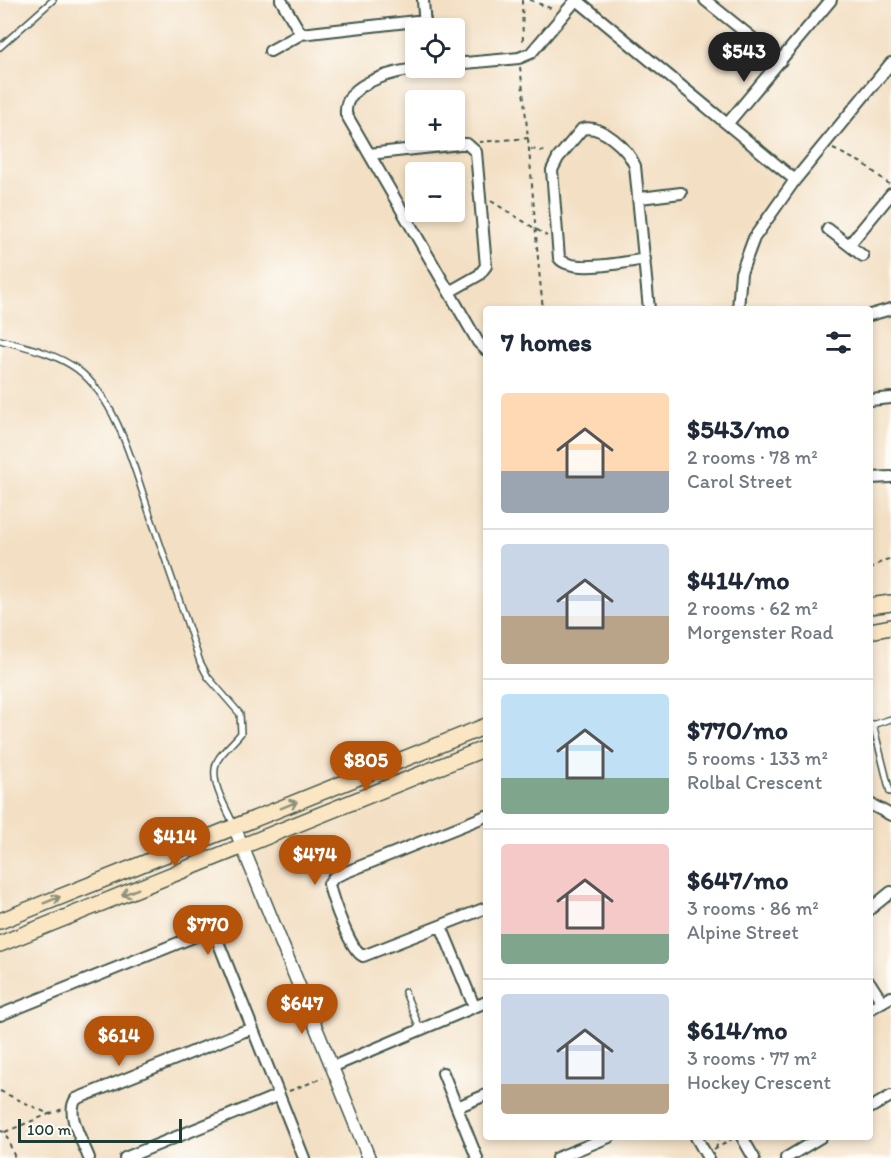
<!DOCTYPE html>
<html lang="en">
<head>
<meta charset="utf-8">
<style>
	body { margin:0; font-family:Itim,sans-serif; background:#f6f6f7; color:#1f2937; height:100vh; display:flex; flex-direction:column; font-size:22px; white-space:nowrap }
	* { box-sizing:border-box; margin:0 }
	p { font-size:20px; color:#747a83 }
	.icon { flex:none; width:33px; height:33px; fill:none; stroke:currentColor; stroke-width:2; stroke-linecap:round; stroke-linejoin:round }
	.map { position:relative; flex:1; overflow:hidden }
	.sheet { position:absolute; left:483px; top:306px; width:390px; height:834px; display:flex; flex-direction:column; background:#fff; border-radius:6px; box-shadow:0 3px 9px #0003 }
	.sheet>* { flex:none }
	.fabs { position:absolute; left:405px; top:18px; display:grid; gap:12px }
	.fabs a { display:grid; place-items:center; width:60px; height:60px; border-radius:6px; background:#fff; box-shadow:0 3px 9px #0003; font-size:30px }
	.scale { position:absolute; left:18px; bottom:15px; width:164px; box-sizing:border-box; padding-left:6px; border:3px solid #1f3d34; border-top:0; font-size:16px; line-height:21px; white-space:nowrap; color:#1f3d34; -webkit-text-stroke:4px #fdfcf7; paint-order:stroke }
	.price { position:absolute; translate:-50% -51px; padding:0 14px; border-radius:21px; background:#b45309; color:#fff; font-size:20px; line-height:39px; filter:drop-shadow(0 2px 3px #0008) }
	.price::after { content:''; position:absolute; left:50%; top:36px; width:18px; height:14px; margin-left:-9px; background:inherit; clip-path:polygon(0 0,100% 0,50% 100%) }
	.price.current { background:#222; color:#fff }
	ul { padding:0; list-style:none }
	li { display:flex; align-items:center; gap:18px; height:150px; padding:0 18px }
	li+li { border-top:2px solid #e0e1e3 }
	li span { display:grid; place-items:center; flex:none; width:168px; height:120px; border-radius:6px; color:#555 }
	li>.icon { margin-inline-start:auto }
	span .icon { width:72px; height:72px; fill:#fffc; stroke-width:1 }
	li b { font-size:26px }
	h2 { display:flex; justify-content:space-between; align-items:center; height:72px; padding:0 18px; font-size:26px }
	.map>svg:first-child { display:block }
</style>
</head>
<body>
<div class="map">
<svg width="891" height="1158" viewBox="0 0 891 1158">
	<rect width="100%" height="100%" fill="#fdfcf7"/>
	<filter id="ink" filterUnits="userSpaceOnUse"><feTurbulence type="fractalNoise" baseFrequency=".0167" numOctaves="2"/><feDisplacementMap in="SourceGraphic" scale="12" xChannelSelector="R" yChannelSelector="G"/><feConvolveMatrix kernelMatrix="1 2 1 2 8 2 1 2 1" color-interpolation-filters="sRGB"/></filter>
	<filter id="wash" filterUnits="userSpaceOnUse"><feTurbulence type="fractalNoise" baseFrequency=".008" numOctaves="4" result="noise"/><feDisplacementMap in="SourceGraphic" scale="24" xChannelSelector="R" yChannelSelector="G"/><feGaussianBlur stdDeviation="1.35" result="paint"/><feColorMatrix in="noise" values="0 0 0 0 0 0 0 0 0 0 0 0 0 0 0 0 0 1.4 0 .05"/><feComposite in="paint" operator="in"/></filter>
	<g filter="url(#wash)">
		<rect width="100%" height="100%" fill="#f3dfc3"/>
	</g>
	<g filter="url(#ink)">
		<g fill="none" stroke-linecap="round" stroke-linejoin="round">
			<defs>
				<path id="service" d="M0,47L53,0
					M0,340C26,347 55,353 77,369C118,400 134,469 150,515C167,564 184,613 200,662L208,677L240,714L241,733C234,742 225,749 219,758C206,777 226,807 234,825
					M873,724L890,792
					M872,725L891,719
					M405,992L420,1029"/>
				<path id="minor" d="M281,0L301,34L425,20
					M423,0L425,28
					M577,0L795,180
					M705,0L781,61
					M270,51L301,34
					M454,64L519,58L531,53L576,0
					M425,68C400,70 343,81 346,114L478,342L486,350
					M728,123L831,0
					M369,154L460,144H467L476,152L486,266L479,275L449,292
					M640,198L681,193
					M828,229L863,256
					M849,245L891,194
					M645,259C626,262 570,274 559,258L552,170L558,158L582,129C602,124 628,149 635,166L649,309
					M738,309L741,273L754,238L795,180L891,63
					M870,315L891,309
					M870,400L891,398
					M870,478L891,477
					M870,804L891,815
					M486,816L334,877L329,884C332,899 351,952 363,956L486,908
					M870,909L891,892
					M207,915L213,929
					M441,926L474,1006
					M870,983L882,1002
					M870,1009L891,997
					M0,1015L213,929L304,1158
					M332,1067L486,1002
					M443,1073L477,1158
					M457,1107L486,1095
					M870,1108L891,1096
					M696,1137L708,1158
					M742,1137L754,1158
					M89,1158C83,1142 65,1114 76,1099L252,1028
					M125,1158L279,1095
					M557,1158L609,1137
					M786,1158L821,1137"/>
				<path id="tertiary" d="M234,826L369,1158"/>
				<path id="secondary" d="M870,606L891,603
					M870,631L891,627
					M0,921L486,726
					M0,944L486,748"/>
			</defs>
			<!-- service casing -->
			<use href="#service" stroke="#3f5549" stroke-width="8"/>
			<!-- minor casing -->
			<use href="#minor" stroke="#3f5549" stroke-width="14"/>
			<!-- tertiary casing -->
			<use href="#tertiary" stroke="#3f5549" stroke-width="15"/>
			<!-- secondary casing -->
			<use href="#secondary" stroke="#3f5549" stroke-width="18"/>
			<!-- path -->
			<path stroke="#3f5549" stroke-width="2" stroke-dasharray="4.5 4.5" stroke-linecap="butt" d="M522,0L523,44
				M530,0L555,10
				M520,67C531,148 534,228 543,309
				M479,142L529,138
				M531,149L548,152
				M833,149L864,164L889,184
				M491,201L547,236
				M870,570L884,560L891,559
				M0,1091L49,1114L63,1109
				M289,1091L323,1078
				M0,1131L5,1132L15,1158
				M5,1132L49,1114
				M716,1149L719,1137
				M714,1150L732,1139"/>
			<!-- service -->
			<use href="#service" stroke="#fff" stroke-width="5"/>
			<!-- minor -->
			<use href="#minor" stroke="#fff" stroke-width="10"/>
			<!-- tertiary -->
			<use href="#tertiary" stroke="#fff" stroke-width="12"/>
			<!-- secondary -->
			<use href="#secondary" stroke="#fbe6c4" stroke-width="15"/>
		</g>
		<!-- one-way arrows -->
		<defs><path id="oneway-shaft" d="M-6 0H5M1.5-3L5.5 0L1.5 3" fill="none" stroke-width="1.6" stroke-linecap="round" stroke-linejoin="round" transform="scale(1.5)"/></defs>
		<g stroke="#8d927c">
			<use href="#oneway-shaft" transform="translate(289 805) rotate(-22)"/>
			<use href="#oneway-shaft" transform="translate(130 892) rotate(158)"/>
			<use href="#oneway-shaft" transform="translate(52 900) rotate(-22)"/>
		</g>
	</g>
</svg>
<div class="fabs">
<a><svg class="icon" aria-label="locate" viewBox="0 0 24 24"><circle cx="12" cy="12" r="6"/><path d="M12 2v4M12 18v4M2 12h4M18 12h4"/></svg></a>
<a>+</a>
<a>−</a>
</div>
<div class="scale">100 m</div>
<b class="price current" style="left:744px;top:83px">$543</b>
<b class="price" style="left:366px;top:792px">$805</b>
<b class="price" style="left:175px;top:868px">$414</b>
<b class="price" style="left:315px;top:886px">$474</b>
<b class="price" style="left:208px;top:956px">$770</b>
<b class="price" style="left:302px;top:1035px">$647</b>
<b class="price" style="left:119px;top:1067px">$614</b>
<section class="sheet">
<h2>7 homes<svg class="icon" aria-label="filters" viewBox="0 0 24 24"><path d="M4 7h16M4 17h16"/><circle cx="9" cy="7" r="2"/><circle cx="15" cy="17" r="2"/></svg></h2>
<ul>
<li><span style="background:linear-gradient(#ffd9b3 65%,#9aa5b1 0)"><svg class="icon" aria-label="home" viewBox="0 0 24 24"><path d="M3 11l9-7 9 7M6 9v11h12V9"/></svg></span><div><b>$543/mo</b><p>2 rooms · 78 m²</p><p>Carol Street</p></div></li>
<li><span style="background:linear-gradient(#c9d6e8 60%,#b9a48a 0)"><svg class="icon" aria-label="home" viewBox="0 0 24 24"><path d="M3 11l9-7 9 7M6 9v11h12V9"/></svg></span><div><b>$414/mo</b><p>2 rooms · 62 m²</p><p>Morgenster Road</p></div></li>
<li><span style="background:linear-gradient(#bfe0f5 70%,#7fa58c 0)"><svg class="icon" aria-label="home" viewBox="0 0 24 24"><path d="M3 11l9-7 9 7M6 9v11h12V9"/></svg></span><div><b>$770/mo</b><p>5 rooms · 133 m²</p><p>Rolbal Crescent</p></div></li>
<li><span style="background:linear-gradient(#f6c9c9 75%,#7fa58c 0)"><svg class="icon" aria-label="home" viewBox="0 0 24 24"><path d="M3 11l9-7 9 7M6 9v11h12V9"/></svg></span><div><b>$647/mo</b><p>3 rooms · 86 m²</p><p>Alpine Street</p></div></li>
<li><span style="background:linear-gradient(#c9d6e8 75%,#b9a48a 0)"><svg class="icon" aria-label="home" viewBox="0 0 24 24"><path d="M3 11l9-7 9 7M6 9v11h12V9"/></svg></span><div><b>$614/mo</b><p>3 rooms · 77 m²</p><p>Hockey Crescent</p></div></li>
</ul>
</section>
</div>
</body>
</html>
